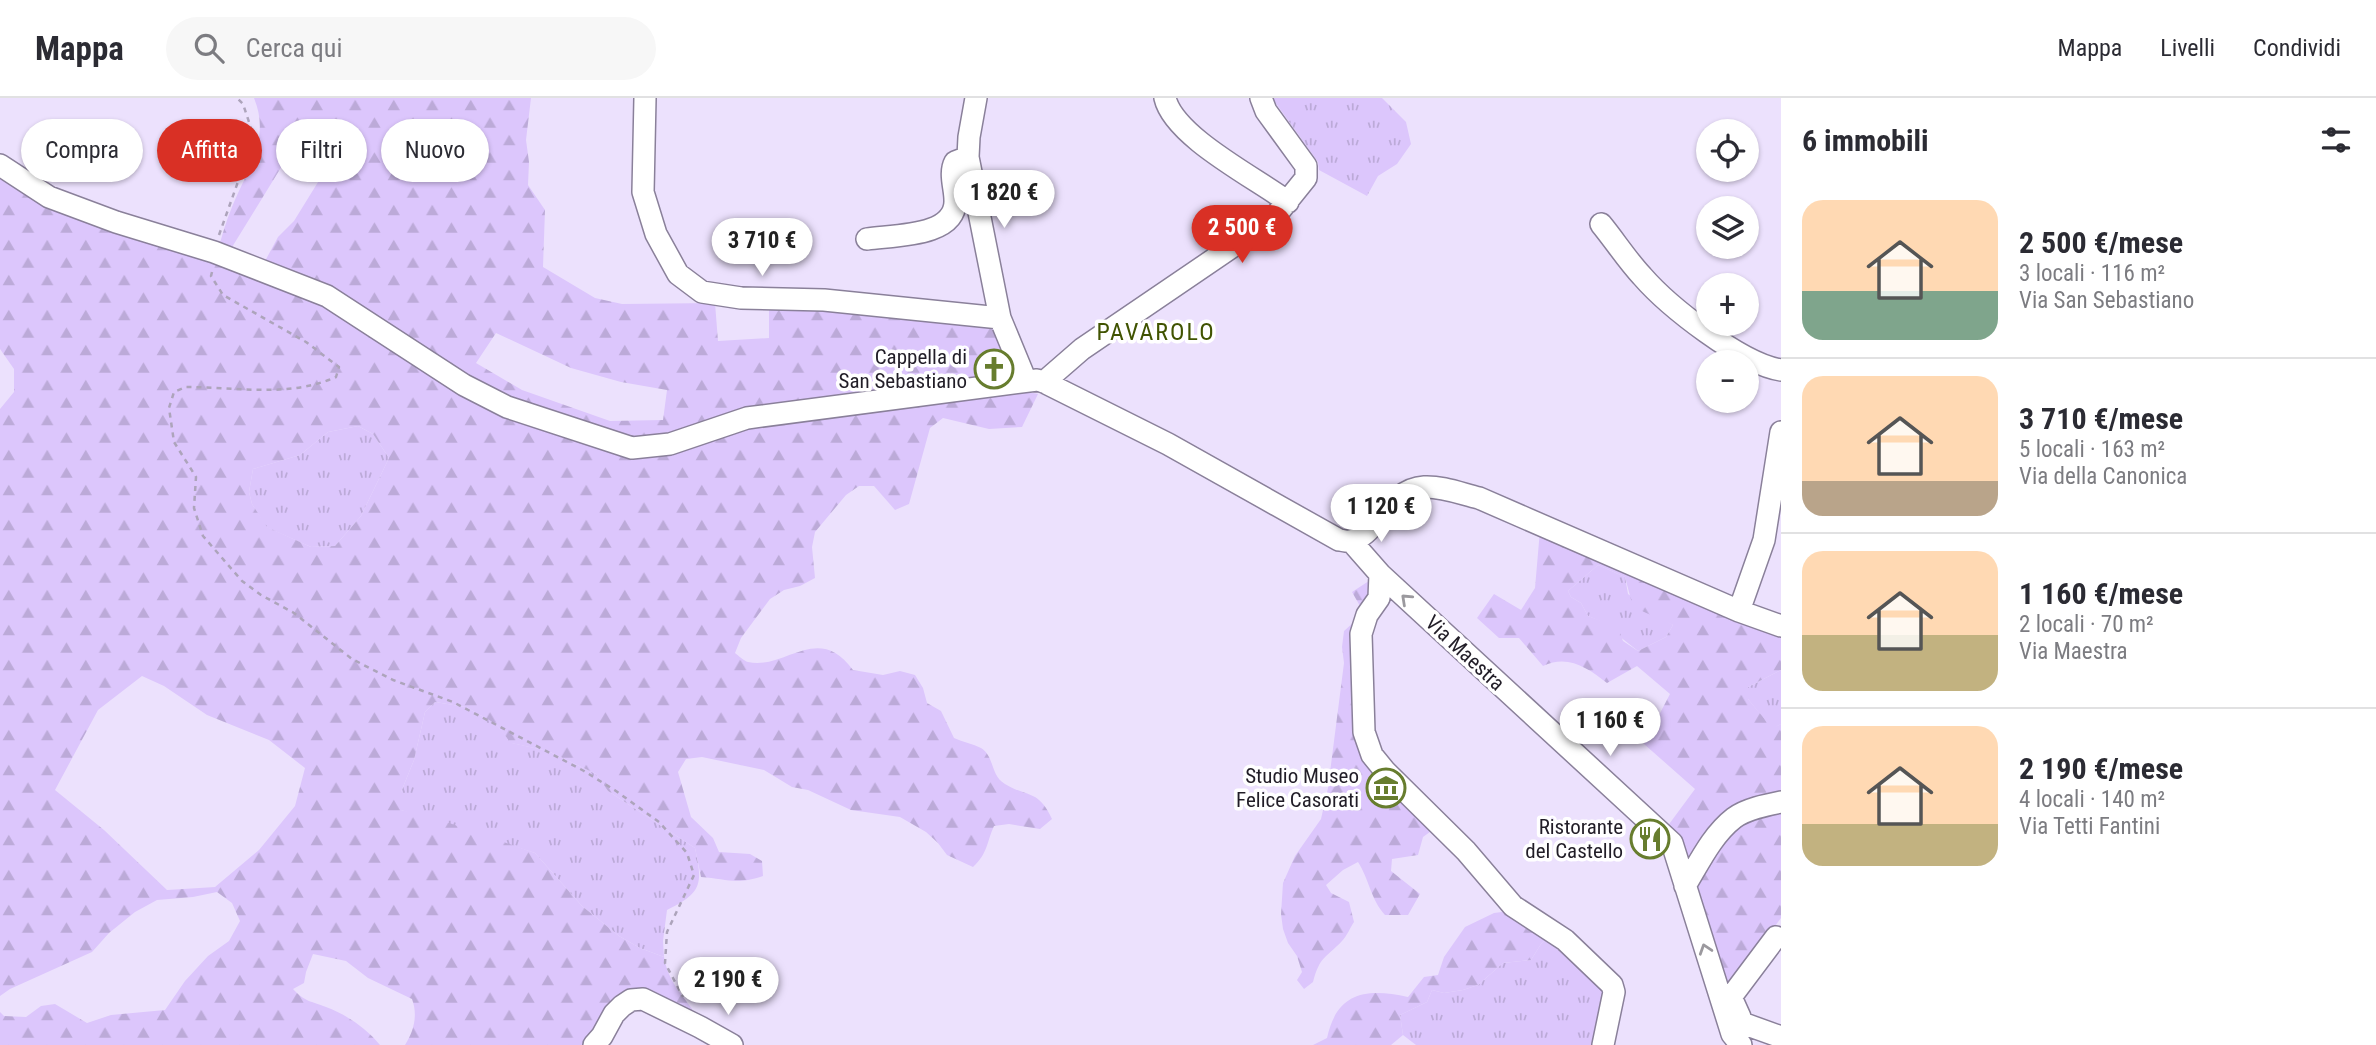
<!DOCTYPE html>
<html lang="it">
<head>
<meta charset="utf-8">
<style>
	body { margin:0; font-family:"Roboto Condensed",sans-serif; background:#f7f7f7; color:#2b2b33; height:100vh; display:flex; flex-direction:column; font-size:26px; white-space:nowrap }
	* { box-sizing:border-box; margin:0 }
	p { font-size:23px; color:#7c7c81 }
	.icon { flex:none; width:38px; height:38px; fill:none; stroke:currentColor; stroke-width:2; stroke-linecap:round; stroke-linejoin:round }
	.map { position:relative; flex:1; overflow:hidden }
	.side { display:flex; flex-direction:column; background:#fff; width:595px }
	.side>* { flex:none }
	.guide { position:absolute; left:21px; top:21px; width:665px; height:63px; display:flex; gap:14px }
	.tools { position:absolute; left:1696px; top:21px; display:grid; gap:14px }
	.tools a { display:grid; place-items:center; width:63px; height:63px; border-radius:50%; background:#fff; box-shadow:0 2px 5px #0004; font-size:35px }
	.price { position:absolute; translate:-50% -60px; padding:0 16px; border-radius:24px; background:#fff; color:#222; font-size:23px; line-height:46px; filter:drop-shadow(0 2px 4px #0008) }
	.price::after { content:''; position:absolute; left:50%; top:42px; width:21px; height:16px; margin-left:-10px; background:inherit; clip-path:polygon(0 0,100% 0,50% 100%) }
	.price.current { background:#d93025; color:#fff }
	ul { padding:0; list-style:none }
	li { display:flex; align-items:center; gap:21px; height:175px; padding:0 21px }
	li+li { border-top:2px solid #e1e1e2 }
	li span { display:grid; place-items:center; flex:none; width:196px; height:140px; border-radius:21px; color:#555 }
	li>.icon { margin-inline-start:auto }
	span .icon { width:84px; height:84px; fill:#fffc; stroke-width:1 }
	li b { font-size:30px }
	h2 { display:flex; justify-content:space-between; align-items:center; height:84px; padding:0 21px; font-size:30px }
	.tag { padding:0 24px; border-radius:32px; background:#fff; box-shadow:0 2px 5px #0004; font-size:24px; line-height:63px }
	.tag.current { background:#d93025; color:#fff }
	header { display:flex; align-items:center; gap:42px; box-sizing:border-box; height:98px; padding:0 35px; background:#fff; border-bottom:2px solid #e1e1e2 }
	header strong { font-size:33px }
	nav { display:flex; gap:38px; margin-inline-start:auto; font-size:24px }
	.search { width:490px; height:63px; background:#f7f7f7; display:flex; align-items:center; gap:18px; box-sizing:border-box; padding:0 24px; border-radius:38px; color:#7c7c81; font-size:26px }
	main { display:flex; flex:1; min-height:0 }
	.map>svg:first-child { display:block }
</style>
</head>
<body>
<header>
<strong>Mappa</strong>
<div class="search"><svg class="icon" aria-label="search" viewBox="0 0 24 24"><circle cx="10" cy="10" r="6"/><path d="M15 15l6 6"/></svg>Cerca qui</div>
<nav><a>Mappa</a><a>Livelli</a><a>Condividi</a></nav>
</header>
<main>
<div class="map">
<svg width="1781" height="947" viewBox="0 0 1781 947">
	<defs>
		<pattern id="grass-tufts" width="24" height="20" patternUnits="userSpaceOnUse" patternTransform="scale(1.75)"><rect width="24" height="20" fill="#dcc6fc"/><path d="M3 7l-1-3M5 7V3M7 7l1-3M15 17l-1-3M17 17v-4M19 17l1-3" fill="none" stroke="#bcaad8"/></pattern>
		<pattern id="forest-firs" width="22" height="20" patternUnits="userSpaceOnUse" patternTransform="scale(1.75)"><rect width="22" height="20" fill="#dcc6fc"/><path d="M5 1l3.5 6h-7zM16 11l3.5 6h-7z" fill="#bcaad8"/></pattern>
	</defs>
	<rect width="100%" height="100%" fill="#ece1fd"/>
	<!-- grass -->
	<path fill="url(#grass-tufts)" d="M1272,0H1382L1406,24L1411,46L1397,66L1378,78L1367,98L1319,72L1318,64Z
		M358,328L373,336L389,360L361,418L335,448L311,449L266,429L252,406L249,394L253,371L300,357L328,334Z
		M1598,467L1625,479L1628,496L1658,518L1673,527L1666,539L1638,553L1600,523L1588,518L1581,505L1571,499L1568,493Z
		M1781,572V626L1772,631L1748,601V589Z
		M435,604L466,609L496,626L512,645L548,653L596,676L608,693L695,750C703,786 702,795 667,812L663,843L664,859L640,850L619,838L582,808L535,755L401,712V694L414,662L425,614Z
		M1550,837L1610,888L1602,947H1416L1403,937L1400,917L1427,904L1432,892L1444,895L1463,892L1478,887L1503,865L1531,862L1541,846Z"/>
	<!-- forest -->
	<path fill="url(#forest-firs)" fill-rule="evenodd" d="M254,0H531L526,42L529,64L528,87L545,112L543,169L595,200L622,206L715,205L718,243L769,240V204L996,221L1021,280L632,347L543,318L264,165L278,139L294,123L323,76L292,57L285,63L229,154L218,152C222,138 226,123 232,109C247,72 271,41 254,0ZM496,235L571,270L621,284L667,292L663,322L610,323L522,292L476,265Z
		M0,80L44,109L113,135L221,167L322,207L503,319L631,361L672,357L750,331L1028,294L1038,296L1022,329L989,331L943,320L930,330L909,406L895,412L874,388H859L846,397L815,434L812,449L815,480L800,488L784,492L770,501L741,540L735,555C739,558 744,563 748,564C784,573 818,523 853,572L883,577L900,573L915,577L923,590L927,605L941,613L954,640C963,644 973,646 981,650C995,659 990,677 1005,686C1028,700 1038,691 1052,721L1040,731L1009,726L994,728C986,746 988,755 973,769L947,757L938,745L926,734L900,719L851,712L808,692L792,689L764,672L702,659L686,661L678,674L691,719L713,740L719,754L750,756L762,763L763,778C738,787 726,781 701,779L695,750L608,693L596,676L548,653L511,645L496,626L466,609L435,604L425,614L414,662L401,694V712L432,719L535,755L582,808L619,838L640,850L664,859C669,887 684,897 698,920L644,894L585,947H405C414,933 418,917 412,901L368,880L346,863L313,856L306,874L304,885L293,891C305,904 311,903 326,909C347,917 366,930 380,947H0V914L4,918L26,919L41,908L55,906L87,925L111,917L165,912L185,883L208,858L229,843L240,823L232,805L217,794L193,799L157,802L135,814L109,835L92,854L10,891L0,898V311L14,294V271L0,251ZM358,328L373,336L389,360L361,418L335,448L311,449L267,429L252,406L249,394L253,371L300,357L328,334ZM142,578L164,588L207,617L269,642L305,670L295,708L259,752L215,789L167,792L104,732L55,692L98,612Z
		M1540,432L1781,532V572L1748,589V601L1772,630L1781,626V820L1725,896L1664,733L1695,691L1644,646L1670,596L1637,568L1607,585C1588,570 1568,556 1543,568L1519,540H1499L1477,520L1494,496L1521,512L1535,490ZM1598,467L1625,479L1633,509L1673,527L1666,539L1638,553L1623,543L1618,529L1588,518L1581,505L1571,499L1568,493Z
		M1375,479L1361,635L1434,731L1423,739L1418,757L1392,761L1391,773L1420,796L1408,817H1385C1371,802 1369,781 1358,764L1343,772L1326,787L1331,795L1349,804L1354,824C1350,830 1347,838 1342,843C1325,861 1320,858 1313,884L1304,891L1297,882L1302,874L1297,858L1288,845L1283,831L1281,816L1283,785L1295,758L1321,721L1328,690L1344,565L1342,549L1344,533L1355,523L1360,508L1352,494Z
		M1517,812L1550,837L1541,846L1531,862L1503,865L1478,887L1463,892L1444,895L1432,892L1427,904L1400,917L1403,937L1391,947H1313L1327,940C1337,894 1366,890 1408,899L1424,879L1438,877L1444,859L1465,829L1494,815Z"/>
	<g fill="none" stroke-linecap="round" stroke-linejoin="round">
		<defs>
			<path id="minor" d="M645,0L643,94L656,136L678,176L702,194L741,200L824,202L1000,220
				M976,0L969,39L968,59L1000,220L1026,283
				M1165,0C1174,39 1256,80 1288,104
				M0,67L49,99L116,124L214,154L327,198L464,287L507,309L632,350L670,346L747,320L1037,282L1044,284L1168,346L1339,442C1343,442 1346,444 1350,443C1375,440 1388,391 1424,389C1442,388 1462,396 1479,400L1739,513L1781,528
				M1601,126C1615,143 1627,162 1642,178C1668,208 1741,266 1781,272
				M867,141C894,137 957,139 955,102C955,90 949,75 955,64L968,59
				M1044,284L1082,251L1273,121L1306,80V68L1266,13L1261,0
				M1351,443L1380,476L1672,745L1732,936L1741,947
				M1380,476L1379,500L1367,517L1361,536L1364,634L1372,657L1385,673L1466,753L1513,808L1565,842L1612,887L1614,894L1603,947
				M1739,513L1764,442L1781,334
				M1685,788C1699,765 1712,737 1734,720C1746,711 1766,707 1781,704
				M1740,919L1731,899L1776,839
				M1729,924L1742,925L1781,939
				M594,947L602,938L614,916L622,908L631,902L643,901L700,929L732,947"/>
		</defs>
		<!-- minor casing -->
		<use href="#minor" stroke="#8a809a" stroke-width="24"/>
		<!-- path -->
		<path stroke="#ada4bb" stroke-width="2.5" stroke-dasharray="5 5" stroke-linecap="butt" d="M219,137L254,39L243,6L237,0
			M212,174L211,178L223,197L306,244L339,269L336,279C289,300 236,289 186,289L174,294L169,310L174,344L196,379L194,410L203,438L242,483L261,497L294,515L352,561L393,582L453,604L584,673L616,693L659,724L687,755L694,777L667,834L665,865L683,899"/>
		<!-- minor -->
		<use href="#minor" stroke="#fff" stroke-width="21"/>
	</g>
	<!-- one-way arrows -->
	<defs><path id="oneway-chevron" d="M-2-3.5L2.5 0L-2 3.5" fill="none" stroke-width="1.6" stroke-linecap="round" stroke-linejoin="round" transform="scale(1.75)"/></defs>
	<g stroke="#9b999e">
		<use href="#oneway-chevron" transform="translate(1406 501) rotate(-137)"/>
		<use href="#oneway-chevron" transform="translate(1705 851) rotate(-108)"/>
	</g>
	<!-- icons -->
	<defs>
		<symbol id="church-ring" viewBox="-11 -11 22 22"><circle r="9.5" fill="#fff" stroke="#677d2e" stroke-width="1.5"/><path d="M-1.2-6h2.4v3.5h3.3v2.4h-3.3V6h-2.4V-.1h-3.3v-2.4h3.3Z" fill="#677d2e"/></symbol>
		<symbol id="museum-ring" viewBox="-11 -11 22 22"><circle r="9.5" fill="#fff" stroke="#677d2e" stroke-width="1.5"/><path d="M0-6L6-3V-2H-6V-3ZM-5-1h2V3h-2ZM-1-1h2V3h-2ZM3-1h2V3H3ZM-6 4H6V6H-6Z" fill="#677d2e"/></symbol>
		<symbol id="restaurant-ring" viewBox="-11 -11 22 22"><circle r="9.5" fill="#fff" stroke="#677d2e" stroke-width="1.5"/><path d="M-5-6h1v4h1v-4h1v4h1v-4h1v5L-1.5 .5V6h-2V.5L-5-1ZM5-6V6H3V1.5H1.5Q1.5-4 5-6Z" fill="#677d2e"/></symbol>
	</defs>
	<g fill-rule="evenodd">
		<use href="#church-ring" x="972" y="249" width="44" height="44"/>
		<use href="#museum-ring" x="1364" y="668" width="44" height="44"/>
		<use href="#restaurant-ring" x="1628" y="719" width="44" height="44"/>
	</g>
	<g text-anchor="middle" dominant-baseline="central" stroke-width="7" stroke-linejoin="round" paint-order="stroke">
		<!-- poi labels -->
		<g font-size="21" fill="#211d27" stroke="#fff" text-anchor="end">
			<text x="967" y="259">Cappella di<tspan x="967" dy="24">San Sebastiano</tspan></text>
			<text x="1359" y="678">Studio Museo<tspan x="1359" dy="24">Felice Casorati</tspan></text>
			<text x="1623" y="729">Ristorante<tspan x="1623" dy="24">del Castello</tspan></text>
		</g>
		<!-- street labels -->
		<g font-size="21" fill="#211d27" stroke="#fff">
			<text transform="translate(1465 555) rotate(43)">Via Maestra</text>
		</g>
		<!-- quarter labels -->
		<g font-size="24" letter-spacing="2" fill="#405301" stroke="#fff">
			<text x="1156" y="234">PAVAROLO</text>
		</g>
	</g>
</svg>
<div class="tools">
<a><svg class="icon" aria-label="locate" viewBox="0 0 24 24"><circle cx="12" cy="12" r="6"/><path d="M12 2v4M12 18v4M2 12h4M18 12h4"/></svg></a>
<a><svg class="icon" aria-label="layers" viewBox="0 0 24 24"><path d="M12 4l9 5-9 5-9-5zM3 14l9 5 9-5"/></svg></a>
<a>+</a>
<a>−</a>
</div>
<b class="price" style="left:1004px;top:132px">1 820 €</b>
<b class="price current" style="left:1242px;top:167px">2 500 €</b>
<b class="price" style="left:762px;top:180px">3 710 €</b>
<b class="price" style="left:1381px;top:446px">1 120 €</b>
<b class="price" style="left:1610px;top:660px">1 160 €</b>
<b class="price" style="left:728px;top:919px">2 190 €</b>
<div class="guide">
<a class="tag">Compra</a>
<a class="tag current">Affitta</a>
<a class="tag">Filtri</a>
<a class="tag">Nuovo</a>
</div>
</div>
<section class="side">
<h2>6 immobili<svg class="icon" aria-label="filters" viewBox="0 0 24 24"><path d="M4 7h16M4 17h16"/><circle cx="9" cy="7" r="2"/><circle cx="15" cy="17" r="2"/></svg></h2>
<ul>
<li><span style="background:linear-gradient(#ffd9b3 65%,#7fa58c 0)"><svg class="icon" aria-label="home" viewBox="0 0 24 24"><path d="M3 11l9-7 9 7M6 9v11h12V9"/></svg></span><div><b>2 500 €/mese</b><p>3 locali · 116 m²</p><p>Via San Sebastiano</p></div></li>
<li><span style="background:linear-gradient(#ffd9b3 75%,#b9a48a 0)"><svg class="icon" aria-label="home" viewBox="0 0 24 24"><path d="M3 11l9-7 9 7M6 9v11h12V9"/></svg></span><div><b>3 710 €/mese</b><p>5 locali · 163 m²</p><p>Via della Canonica</p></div></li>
<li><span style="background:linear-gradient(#ffd9b3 60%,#c2b280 0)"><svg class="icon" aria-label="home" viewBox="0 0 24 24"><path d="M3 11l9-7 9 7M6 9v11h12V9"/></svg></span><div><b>1 160 €/mese</b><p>2 locali · 70 m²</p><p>Via Maestra</p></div></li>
<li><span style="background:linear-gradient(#ffd9b3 70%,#c2b280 0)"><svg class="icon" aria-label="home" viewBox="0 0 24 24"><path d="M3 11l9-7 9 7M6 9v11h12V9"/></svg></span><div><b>2 190 €/mese</b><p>4 locali · 140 m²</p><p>Via Tetti Fantini</p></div></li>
</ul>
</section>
</main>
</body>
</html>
